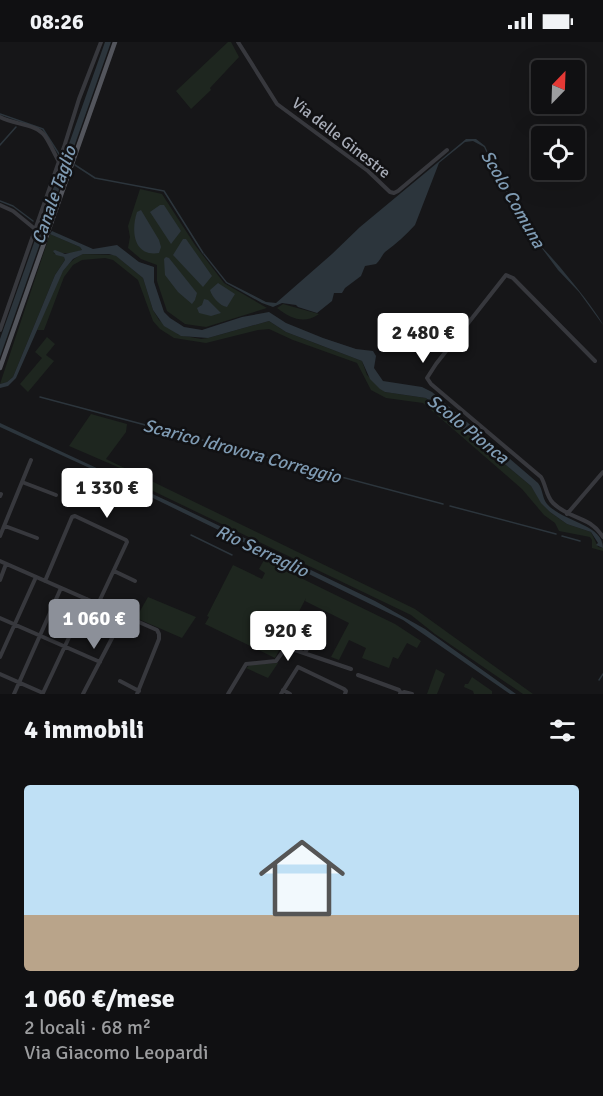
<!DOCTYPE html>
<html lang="it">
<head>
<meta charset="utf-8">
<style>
	body { margin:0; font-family:Signika,sans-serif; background:#1e1e20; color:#f1f3f6; height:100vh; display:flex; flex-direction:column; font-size:22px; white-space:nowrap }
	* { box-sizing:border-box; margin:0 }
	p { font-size:20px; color:#9c9d9f }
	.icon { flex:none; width:33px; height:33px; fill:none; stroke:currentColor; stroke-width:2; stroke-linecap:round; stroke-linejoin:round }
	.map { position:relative; height:652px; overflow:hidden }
	.drawer { display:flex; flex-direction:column; background:#101012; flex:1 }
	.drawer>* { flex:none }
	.needle { width:39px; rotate:23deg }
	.buttons { position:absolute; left:531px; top:18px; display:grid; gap:12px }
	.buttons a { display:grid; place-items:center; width:54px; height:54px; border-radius:6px; background:#101012; box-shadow:0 6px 24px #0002,0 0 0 2px #303032; font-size:30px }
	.price { position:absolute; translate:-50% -51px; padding:0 14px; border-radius:6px; background:#fff; color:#222; font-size:20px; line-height:39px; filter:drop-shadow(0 2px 3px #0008) }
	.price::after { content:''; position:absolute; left:50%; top:36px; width:18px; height:14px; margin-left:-9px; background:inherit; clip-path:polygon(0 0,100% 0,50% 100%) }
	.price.current { background:#8c9099; color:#fff }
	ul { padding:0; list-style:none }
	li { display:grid; align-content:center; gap:12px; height:318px; padding:0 24px }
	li+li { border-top:2px solid #303032 }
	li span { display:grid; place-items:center; height:186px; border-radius:6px; color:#555 }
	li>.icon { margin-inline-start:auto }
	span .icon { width:108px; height:108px; fill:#fffc; stroke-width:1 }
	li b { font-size:26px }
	h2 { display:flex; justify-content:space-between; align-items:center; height:72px; padding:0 24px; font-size:26px }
	.status { display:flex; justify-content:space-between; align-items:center; height:42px; padding:0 30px; background:#101012; direction:ltr }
	.status svg { height:16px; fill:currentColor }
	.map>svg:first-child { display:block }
</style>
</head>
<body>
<div class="status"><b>08:26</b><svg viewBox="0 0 49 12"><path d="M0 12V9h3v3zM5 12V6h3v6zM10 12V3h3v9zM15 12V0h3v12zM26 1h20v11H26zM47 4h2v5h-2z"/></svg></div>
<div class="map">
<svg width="603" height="652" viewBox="0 0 603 652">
	<rect width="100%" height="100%" fill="#161618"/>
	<!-- green -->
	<path fill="#1e261f" d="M228,0H231L239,15L210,46L211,48L191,67L176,49Z
		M140,147L162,152L195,203L224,241L267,266L206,285L185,282L167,269L157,239V223L141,217L128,206L130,195L128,184Z
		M50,192L80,205L82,208L73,211H53L64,215L65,218L55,233L13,335L7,340L0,342Z
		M83,212L115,213L143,236L153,268L159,278L179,293L201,297L208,296L269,279L286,290L362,319L367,333L385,350L426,356L531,444L542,461L550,470L567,482L591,490L598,505L603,506V509L592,506V498L590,495L559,489L555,481L544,473L522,447L423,361L386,356L371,348L357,321L293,298L269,287L258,288L206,301L174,296L160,287L153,279L138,238L113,218L105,216L82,218L73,223L64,235L44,288H37C47,264 57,222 83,212Z
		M283,262L319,272C304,283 290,276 277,266Z
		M47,295L55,302L46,313L54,319L28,350L20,342L42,316L35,310Z
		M91,372L127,382L126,390L106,417L415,567L533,652H523L435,592L411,573L149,447L120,426L69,404Z
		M264,518L395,582L421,599L417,606L407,601L398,617L393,615L389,626L362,616L366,606L349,598L339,618L331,615L349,581L305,559L306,556L275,616L205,582L209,575L207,574L233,523L262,537L265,531L259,527Z
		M148,555L196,575L182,596L136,576Z
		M278,621L268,636L246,626L250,623Z
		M436,627L445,632L437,652H427Z
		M472,635L492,649V652H474L473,649L464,645L465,642H468Z"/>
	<!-- water -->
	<path fill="#2c353c" d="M105,0H111L0,315V297Z
		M466,97H476L485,104L499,135L535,199C546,206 598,270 603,283L579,250L558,228L541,205L535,201L500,138L484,105L473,99L465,100L439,121L415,183C406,193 396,202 385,210C382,213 380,219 376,222L365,224L361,234L345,246L342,251H334L332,259L317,271L298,265L296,263L282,261L273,265L262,261L226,241L203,212L204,211L227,240L266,260L276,261L332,212L360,185Z
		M160,163H164L181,189L171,202L150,170Z
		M141,168L159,198L161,205L159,211C133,215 131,188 137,170Z
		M52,189L93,207L117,203L139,220L154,225V240L164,270L170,276L184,285L202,288L242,275L269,270L286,281L323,296L356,307L373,309L376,314L374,326L383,339L422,345L432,350L538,441C543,447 542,456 547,462C563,480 603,482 603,506L596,503L598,501L591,490L567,482L550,470L541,461L531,444L426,356L385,350L380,347L370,337L362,319L286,290L269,279L208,296L181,294L164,284L153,268L143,236L116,214L109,212H83L73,217L63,229L16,336L8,344L0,346V342L7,340L13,335L55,233L65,218L64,215L56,213L53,209L55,208L65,212L82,208L80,205L52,193L50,192Z
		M183,197H186L212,234L203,245L173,213Z
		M166,215L169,216L197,251L195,258L192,262L178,250L165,233L164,217Z
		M218,241L235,252L227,265C220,264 212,255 210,248Z
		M204,257L208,258L221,271L211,274L199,271L197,266L202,263Z
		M0,381L174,462L375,559L425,587L516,652H510L403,578L118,439L0,385Z"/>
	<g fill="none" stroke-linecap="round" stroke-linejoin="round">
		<!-- stream -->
		<path stroke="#2c353c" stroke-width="1.5" d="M0,72L43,87L59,112
			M0,103L16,85
			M75,123L95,136L164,149L203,211
			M0,159L13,164L33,179
			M40,355L443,462
			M450,464L556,492
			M191,493L232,513
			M562,494L580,499
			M599,638L603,632"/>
		<!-- minor -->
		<path stroke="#37383d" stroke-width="4" d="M238,0L277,62L368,129L390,150L394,151L398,149L447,108
			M0,75C14,83 35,81 45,94C50,101 54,111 59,120
			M0,163L13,169L35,187
			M0,288L64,105L79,57L101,0
			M595,319L513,236L506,233L436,322L427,336L431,342L541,435C546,443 546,454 553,461C570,478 589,473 603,495
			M22,440L56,453
			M0,454L1,452
			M567,472L603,430
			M5,484L37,496
			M0,494L31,418
			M0,519L157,588L159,592V597L137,652
			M114,529L135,539
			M0,538L6,522
			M45,539L72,475L75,474L126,498L127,500L98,562
			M0,576L100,620
			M305,611L317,588
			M0,615L36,535
			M0,632L43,651
			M358,633L399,648L401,651
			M120,639L139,649
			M283,648L290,652
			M43,651L87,557
			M14,652L61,546
			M83,652L124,573
			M228,652L246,622L276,619L286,605L351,627
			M281,652L298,625L344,647L346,649L345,652
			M400,652L404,650L412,652"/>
		<!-- major -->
		<path stroke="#53555c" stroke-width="4.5" d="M0,326L115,0"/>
	</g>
	<g text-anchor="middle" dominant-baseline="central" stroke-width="5" stroke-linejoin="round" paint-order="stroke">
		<!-- street labels -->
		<g font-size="16" fill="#a8adb8" stroke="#111113">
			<text transform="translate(341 96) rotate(38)">Via delle Ginestre</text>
		</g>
		<!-- water labels -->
		<g font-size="18" font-style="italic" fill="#7f9bb3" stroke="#111113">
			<text transform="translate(54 153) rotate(-71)">Canale Taglio</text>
			<text transform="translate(513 157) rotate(60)">Scolo Comuna</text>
			<text transform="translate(468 387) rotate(39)">Scolo Pionca</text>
			<text transform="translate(242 409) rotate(15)">Scarico Idrovora Correggio</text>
			<text transform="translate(262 509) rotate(25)">Rio Serraglio</text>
		</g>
	</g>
</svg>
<div class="buttons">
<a><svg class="needle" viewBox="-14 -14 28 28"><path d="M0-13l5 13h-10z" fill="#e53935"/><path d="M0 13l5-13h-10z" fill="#9c9d9f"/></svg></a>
<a><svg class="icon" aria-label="locate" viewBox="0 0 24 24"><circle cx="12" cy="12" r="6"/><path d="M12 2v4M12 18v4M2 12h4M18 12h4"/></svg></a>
</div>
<b class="price" style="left:423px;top:322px">2 480 €</b>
<b class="price" style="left:107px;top:477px">1 330 €</b>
<b class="price current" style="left:94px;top:608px">1 060 €</b>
<b class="price" style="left:288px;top:620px">920 €</b>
</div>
<section class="drawer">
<h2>4 immobili<svg class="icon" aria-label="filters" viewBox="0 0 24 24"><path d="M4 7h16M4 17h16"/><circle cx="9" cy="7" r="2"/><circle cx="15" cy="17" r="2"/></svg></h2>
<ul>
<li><span style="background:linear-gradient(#bfe0f5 70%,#b9a48a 0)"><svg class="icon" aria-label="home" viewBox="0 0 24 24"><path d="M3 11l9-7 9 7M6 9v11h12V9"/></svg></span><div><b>1 060 €/mese</b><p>2 locali · 68 m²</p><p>Via Giacomo Leopardi</p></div></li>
</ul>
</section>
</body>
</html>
